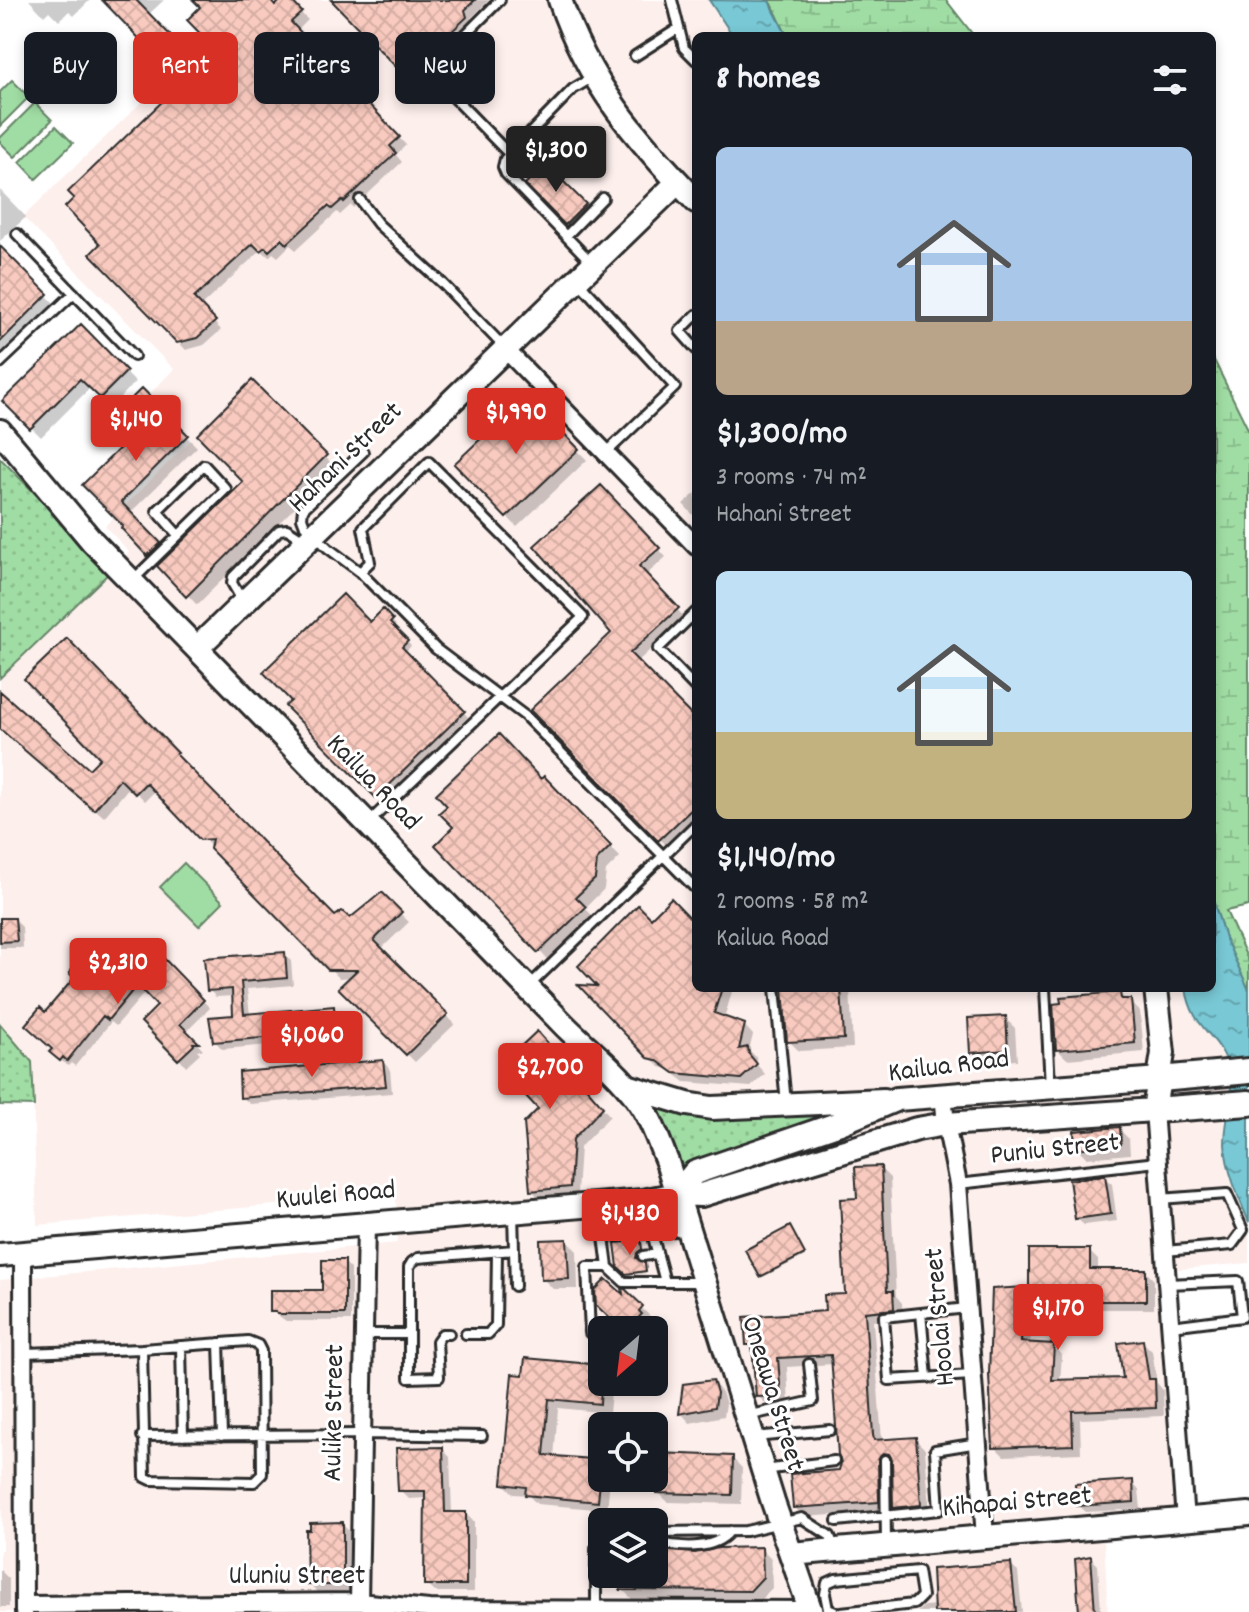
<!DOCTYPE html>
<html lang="en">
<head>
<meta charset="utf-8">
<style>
	body { margin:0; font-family:Dekko,sans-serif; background:#20242c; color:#f1f3f6; height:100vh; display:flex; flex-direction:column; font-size:30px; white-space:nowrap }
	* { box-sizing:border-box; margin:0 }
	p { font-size:26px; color:#9ea1a6 }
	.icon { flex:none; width:44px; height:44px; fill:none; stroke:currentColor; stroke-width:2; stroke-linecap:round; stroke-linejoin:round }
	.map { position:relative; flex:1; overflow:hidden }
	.details { position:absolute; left:692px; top:32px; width:524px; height:960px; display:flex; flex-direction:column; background:#171b24; border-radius:12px; box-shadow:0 4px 12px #0003 }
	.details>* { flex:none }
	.hud { position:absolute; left:24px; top:32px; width:548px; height:72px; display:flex; gap:16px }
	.needle { width:52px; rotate:208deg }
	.controls { position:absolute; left:588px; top:1316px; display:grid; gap:16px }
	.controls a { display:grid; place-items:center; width:80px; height:80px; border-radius:12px; background:#171b24; box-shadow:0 4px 12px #0003; font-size:40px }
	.price { position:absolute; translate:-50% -68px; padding:0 18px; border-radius:8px; background:#d93025; color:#fff; font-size:26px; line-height:52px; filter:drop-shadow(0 2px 4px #0008) }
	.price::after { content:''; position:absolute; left:50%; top:48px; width:24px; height:18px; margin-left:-12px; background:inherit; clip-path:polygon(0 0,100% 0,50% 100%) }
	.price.selected { background:#222; color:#fff }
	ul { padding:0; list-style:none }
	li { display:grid; align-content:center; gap:16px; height:424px; padding:0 24px }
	li span { display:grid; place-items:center; height:248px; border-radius:12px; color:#555 }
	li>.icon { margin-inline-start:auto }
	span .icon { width:144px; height:144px; fill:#fffc; stroke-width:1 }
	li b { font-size:34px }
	h2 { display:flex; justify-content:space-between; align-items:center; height:96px; padding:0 24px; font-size:34px }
	.chip { padding:0 28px; border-radius:12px; background:#171b24; box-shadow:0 4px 12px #0003; font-size:28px; line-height:72px }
	.chip.selected { background:#d93025; color:#fff }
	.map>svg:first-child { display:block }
</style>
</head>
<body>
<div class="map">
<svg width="1249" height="1612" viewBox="0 0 1249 1612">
	<defs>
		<pattern id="grass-dots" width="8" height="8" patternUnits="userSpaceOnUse" patternTransform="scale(2)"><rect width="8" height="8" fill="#a0dda4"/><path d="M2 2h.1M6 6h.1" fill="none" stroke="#8abe8d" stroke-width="1.8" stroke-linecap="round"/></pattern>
		<pattern id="wetland-marsh" width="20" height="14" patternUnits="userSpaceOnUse" patternTransform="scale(2)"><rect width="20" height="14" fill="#a0dda4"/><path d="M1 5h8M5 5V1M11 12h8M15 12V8" fill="none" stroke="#8abe8d"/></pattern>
		<pattern id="water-ripples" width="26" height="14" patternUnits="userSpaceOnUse" patternTransform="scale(2)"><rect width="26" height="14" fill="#79c8d5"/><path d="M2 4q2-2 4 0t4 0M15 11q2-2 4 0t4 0" fill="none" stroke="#63a3ad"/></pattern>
		<pattern id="building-cross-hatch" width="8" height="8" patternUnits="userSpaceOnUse" patternTransform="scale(2)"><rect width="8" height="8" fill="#f9cabf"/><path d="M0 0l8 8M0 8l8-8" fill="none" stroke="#d6aea4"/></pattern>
	</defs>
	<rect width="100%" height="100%" fill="#fff"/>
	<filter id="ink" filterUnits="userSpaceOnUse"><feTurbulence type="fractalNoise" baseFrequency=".0125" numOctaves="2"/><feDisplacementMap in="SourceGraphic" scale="16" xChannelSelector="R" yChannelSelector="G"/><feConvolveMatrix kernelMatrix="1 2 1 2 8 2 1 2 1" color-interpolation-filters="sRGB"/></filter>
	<g filter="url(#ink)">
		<!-- built -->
		<path fill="#fdefec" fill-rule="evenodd" d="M247,0H709L733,36H696V988H1186L1188,1004L1202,1028L1222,1048L1230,1071L1242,1205L1249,1222V1263L1157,1271L1178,1511L1103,1520L1108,1612H0V1550H2L0,1280L397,1243L396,1195L37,1225L32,1062L0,1024V678L129,552L105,526L191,440L148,396L174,369L23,217ZM602,1330H654V1382H602ZM602,1426H654V1478H602ZM602,1522H654V1574H602Z"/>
		<!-- grass -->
		<path fill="url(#grass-dots)" stroke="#668468" stroke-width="2" d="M0,458L111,571L0,678Z
			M0,1024L32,1062L34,1106L0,1105Z
			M663,1096L687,1104L897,1099L696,1172L677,1194L645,1110Z"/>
		<!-- wetland -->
		<path fill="url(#wetland-marsh)" stroke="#668468" stroke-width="2" d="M767,0H946L974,36H787L772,4Z
			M1212,356L1249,431V906L1226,911L1249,962V990L1225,938L1212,897Z"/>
		<!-- pitch -->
		<path fill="#a0dda4" stroke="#668468" stroke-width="2" d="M12,80L29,97L0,126V92Z
			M35,103L52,120L15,157L0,142V138Z
			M56,126L73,143L36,179L20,162Z
			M184,863L223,902L199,926L160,887Z"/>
		<!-- water -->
		<path fill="url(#water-ripples)" stroke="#5a8991" stroke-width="2" d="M709,0L769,1L787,36H733Z
			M1212,897L1225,938L1249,990V1222C1239,1199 1226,1169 1225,1144C1225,1118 1235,1094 1229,1069C1220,1033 1192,1031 1186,988H1212Z"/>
		<!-- shadow -->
		<path fill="#0003" d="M29,0H90L74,16L69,11L59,21L49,11L44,16Z
			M105,0H164L148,15L185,53L170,67Z
			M195,0H267L275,8L284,0H288L308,20L297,31L406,145L396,155L402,162L353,208L351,205L340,215L337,212L296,250L290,245L278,257L273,253L269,257L261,250L200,307L221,330L204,345L186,350L93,254L103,244L219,50L203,7Z
			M334,0H489L471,18L473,25L440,56L432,55L409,78Z
			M546,167L594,215L576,233L528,184Z
			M0,190L26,217L0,241Z
			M1,250L57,306L0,361V252Z
			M81,327L135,382L111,407L91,387L41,437L5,401Z
			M252,383L335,467L197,605L85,485L136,435L142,391L197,447L130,513L170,556L245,482Z
			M527,398L587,460L517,527L457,464Z
			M601,487L666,557L646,575L685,618L637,662L696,723V820L668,847L532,710L613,633Z
			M696,493V518L683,504Z
			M383,612L396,625L393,628L411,646L405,652L468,717L382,801L288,706Z
			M67,641L334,918L350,920L381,895L409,922L381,949L455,1024L415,1062L341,988L352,977L339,978L156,790L145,801L130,786L104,817L0,727V693L90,772L103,758Z
			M544,779L620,857L606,871L604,889L585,908L595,918L549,961L438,845L456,827Z
			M0,920H15L22,927L23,948H0Z
			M651,921L696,927V988H733L724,1019L744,1025L753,1035L749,1050L757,1058V1065L765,1074L751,1087L685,1082L668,1069L660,1067L583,987L602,988Z
			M153,950L210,1008L186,1032L203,1050H197L200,1053L186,1066L143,1022L160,1006L146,991L116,1026L111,1022L75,1066L71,1063L68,1066L59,1059L54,1049L46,1014L115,987Z
			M284,954L291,961L293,985L247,989L250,1015L333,1008L340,1016L343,1039L222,1049L215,1041L235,1017L234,996L216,997L209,990Z
			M785,988H850L853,1048L799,1051L789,1041Z
			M1119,994L1140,1011L1144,1052L1067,1059L1057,1049Z
			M1005,1018L1015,1028L1017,1060L982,1062L972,1052Z
			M545,1042L610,1116L580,1147L577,1194L540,1199L532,1190Z
			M383,1062L390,1069L392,1093L250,1104L242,1097Z
			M1119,1129L1129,1139L1130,1154L1087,1158L1077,1148Z
			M880,1168L890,1178L896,1296L902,1303L903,1318L873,1321L882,1441L915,1439L925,1449L930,1514L904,1517L895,1507L894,1463L890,1464L887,1470V1511L804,1517L794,1507L840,1471L843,1463L833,1364L787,1367L789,1405L768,1406L758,1396L755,1352L747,1344L827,1313L847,1296L859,1200Z
			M1104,1177L1112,1184L1117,1221L1084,1225L1076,1218Z
			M791,1231L805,1256L763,1277L761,1276Z
			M567,1241L577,1251L578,1289H553L543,1279Z
			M641,1243L643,1251L638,1254L637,1261L646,1267V1273L629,1275L620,1266Z
			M1089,1251L1098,1260V1271H1145L1154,1280V1309H1098V1323H1032L1030,1344L1053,1346L1062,1355L1060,1382L1125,1380L1143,1342L1152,1351L1157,1383L1163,1390L1164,1416L1080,1419L1081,1453L1004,1456L995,1447L991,1375L1031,1289Z
			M344,1262L351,1269V1321H286L272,1311L324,1292Z
			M624,1291L651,1317L647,1322L650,1325L646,1330H625L598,1304L625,1299Z
			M527,1360L602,1367V1382H612L609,1413L558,1408L554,1458L601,1462L602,1478H610L607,1510L537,1504L528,1495L514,1494L504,1484Z
			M712,1382L722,1392L726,1404L724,1416L690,1423L681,1413Z
			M442,1449L450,1457L452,1514H466L474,1522V1592H435L426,1584L427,1498L409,1499L400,1490Z
			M732,1458L742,1468L741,1504L668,1502L658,1492Z
			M1132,1483L1139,1490L1141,1509L1086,1512L1078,1505Z
			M342,1524L352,1534V1591H347V1594H319L309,1584L312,1532Z
			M761,1549L771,1559L772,1588L760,1600L632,1599L622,1589V1574H654V1551L695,1555Z
			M1091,1558L1098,1565L1101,1612H1081Z
			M1010,1565L1018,1572L1022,1612H917L924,1606L936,1605Z
			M0,1570L9,1579V1607H0Z"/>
		<!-- building -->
		<path fill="url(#building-cross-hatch)" stroke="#2b2b2b" stroke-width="2" d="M102,0H136L175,40L157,57Z
			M193,0H270L275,6L281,0H291L302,12L291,22L400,137L390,146L396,153L344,202L342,200L332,209L328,206L287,244L282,239L269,251L265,247L260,251L253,244L194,298L216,321L197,338L177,343L90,254L100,244L65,207L74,198L68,192L216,50L187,20L200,7Z
			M331,0H475L465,10L467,17L432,50L424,49L401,72Z
			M546,164L586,204L565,225L525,184Z
			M0,246L48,294L0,342Z
			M81,324L127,371L100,398L80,379L30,429L2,401Z
			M252,380L327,455L186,597L157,566L243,482L197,435Z
			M142,388L188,435L121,502L161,543L147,556L121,528L123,526L82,485L133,435L114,416Z
			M527,395L579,449L506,518L454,464Z
			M601,485L660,548L639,566L679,608L630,653L696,720V805L658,841L530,710L611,633L534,546Z
			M343,594L370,622L383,609L393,620L390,623L408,641L402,647L465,711L376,798L285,706L291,701L263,672Z
			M67,638L178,753L176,754L335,916L342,911L350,918L382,892L402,912L374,940L448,1014L406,1055L338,988L357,970H328L210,849L212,839L200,840L146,783L135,794L120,779L94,810L0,729V691L89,769L100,758L24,679Z
			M499,734L541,779L544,776L611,846L597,860L595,879L576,897L586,907L538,953L435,845L453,827L439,813L447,806L436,794Z
			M671,898L696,924V988H722L714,1013L745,1024L739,1049L748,1047L749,1054L757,1064L741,1079L674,1073L656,1060L648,1058L578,985L597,986L578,966L638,905L651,918Z
			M0,918H15L17,941L0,942Z
			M153,947L204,1000L180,1024L199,1043H193L194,1045L178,1060L141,1022L157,1006L137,985L108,1020L103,1016L67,1061L63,1057L60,1061L49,1052L52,1049L25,1025L40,1007L45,1012L74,978L69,973L83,957L115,984Z
			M285,952L287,978L241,982L244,1014L334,1006L336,1032L213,1042L209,1017L233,1015L232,989L207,991L204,958Z
			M783,988H841L844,1039L787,1042Z
			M1120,992L1121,999H1131L1135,1043L1056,1050L1053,1004L1061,1003L1060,997Z
			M1006,1016L1008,1050L970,1053L968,1018Z
			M537,1031L603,1107L573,1139L570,1187L530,1191L524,1123L538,1109L499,1067Z
			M383,1060L386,1086L240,1098L239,1072Z
			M1120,1127L1121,1144L1075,1149L1074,1131Z
			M881,1166L887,1291H893L894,1309L865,1312L873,1435L874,1440L916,1437L921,1505L893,1508L892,1459L889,1454L884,1453L878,1460L879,1502L793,1508L790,1474L839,1470L841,1463L838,1455L831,1355L778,1358L781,1396L756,1397L752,1345H746L744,1317L825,1311L824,1295L845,1294L840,1199L857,1198L855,1167Z
			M1105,1175L1111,1214L1075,1219L1069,1180Z
			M790,1226L805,1254L760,1277L745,1250Z
			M567,1239L569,1279L541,1280L540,1240Z
			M641,1241L642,1249L637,1253L636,1258L645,1263L646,1271L626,1274L618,1267L615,1243Z
			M1029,1249H1090V1269H1146V1301H1090V1315H1023L1021,1342L1054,1344L1052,1380L1123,1378L1118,1343L1143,1340L1149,1379H1155L1156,1408L1072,1411L1073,1445L993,1448L989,1375L992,1289L1029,1287Z
			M322,1260H345V1314H277L276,1312H270V1290H322Z
			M606,1279L623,1294L622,1288L625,1289L643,1306L639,1311L642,1314L627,1330L624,1327L622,1330L596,1305L595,1290Z
			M525,1358L602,1365L600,1404L549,1399L544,1455L602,1460L598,1502L525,1495L526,1487L502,1484L512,1374L523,1375Z
			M713,1380L717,1393L715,1407L679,1414L683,1384Z
			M443,1447L445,1512H466V1585H424L425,1491H398L396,1448Z
			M657,1453L733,1456L732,1495L656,1493Z
			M1133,1480L1134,1502L1077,1506L1075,1484Z
			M343,1522V1582H338V1585H307L306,1530H310V1523Z
			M762,1547L763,1577L750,1591L620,1590V1574H654V1549L695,1553L718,1548Z
			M1091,1556L1095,1612H1079L1075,1559Z
			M1011,1563L1016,1612H934L932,1569Z"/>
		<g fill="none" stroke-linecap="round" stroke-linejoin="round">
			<defs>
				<path id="lane" d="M500,0L436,64L433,71L434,77L510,155
					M672,0L684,48L696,60
					M635,56L679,28
					M593,77L573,89L505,159L503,167L506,174L593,264
					M360,200L378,224L441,282L506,349
					M17,234L134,356
					M566,236L603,198
					M578,281L675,387L606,453
					M696,315L680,331L696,349
					M0,363L74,293
					M363,452L303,509L302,518L305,526L328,548L360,572L436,649L525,716L696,889
					M360,572L370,562L363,528L429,462L583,617L368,823
					M134,579L226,489L204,465L157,511L178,535
					M243,602L232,583L233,577L279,530L287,529L304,540
					M696,612L658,649L696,688
					M530,985L696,824
					M775,988L786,1103
					M1045,988L1050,1086
					M958,1184L1157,1162
					M1160,1199L1227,1194L1243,1230L1232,1245L1165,1251
					M600,1206L608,1267L624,1282H703
					M513,1213L515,1286
					M604,1237L652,1233
					M643,1256L657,1254
					M665,1282L652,1233L688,1230
					M1167,1284L1238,1281L1242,1317L1171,1326
					M967,1308L884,1317L889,1380L972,1375
					M921,1313L927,1377
					M602,1333H590L587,1267H608
					M364,1334H409
					M449,1334H442L437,1341L439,1377L409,1378V1267L412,1262L418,1258L514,1250
					M466,1334H488L496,1325L497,1252
					M219,1343L222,1436
					M181,1346L183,1436
					M24,1353L142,1349L145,1477L151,1480L254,1482L262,1474L261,1351L258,1345L248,1341L142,1349
					M747,1416L813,1401L809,1364
					M142,1436L362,1434L482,1436
					M754,1437L830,1430
					M885,1460L886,1543
					M764,1470L834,1461
					M837,1521L939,1510L935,1450L978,1443
					M654,1532L746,1531L802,1518L830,1536L834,1547
					M654,1542C678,1547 713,1552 730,1531
					M596,1609V1549L602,1536
					M835,1612L828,1609L825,1594L827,1583L836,1579L918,1571L922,1596L914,1604L841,1612"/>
				<path id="street" d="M506,350L696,546
					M943,1094L946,1124L958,1184L985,1537
					M1154,1110L1185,1520
					M23,1255L24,1612
					M359,1602L366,1224
					M24,1605L359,1602L429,1609L810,1610"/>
				<path id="secondary" d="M560,0C588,83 636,139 696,201
					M0,431L92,541L565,1026C591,1052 625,1077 644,1109C654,1126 660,1145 667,1162L773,1502L811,1612
					M197,648L678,182
					M627,1086L687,1104L712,1108L884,1100
					M677,1194L694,1173L840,1123L897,1099L1160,1079
					M0,1255L642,1201L677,1194L701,1195L917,1129L946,1124L1154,1110L1163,1053L1156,988
					M791,1554L1249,1514"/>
				<path id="primary" d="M1160,1079L1249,1071
					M1154,1110L1249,1103"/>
			</defs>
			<!-- lane casing -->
			<use href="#lane" stroke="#2b2b2b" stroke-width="14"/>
			<!-- street casing -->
			<use href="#street" stroke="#2b2b2b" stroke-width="22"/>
			<!-- secondary casing -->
			<use href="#secondary" stroke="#2b2b2b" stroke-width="28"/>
			<!-- primary casing -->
			<use href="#primary" stroke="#2b2b2b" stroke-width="30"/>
			<!-- lane -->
			<use href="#lane" stroke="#fff" stroke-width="8"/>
			<!-- street -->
			<use href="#street" stroke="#fff" stroke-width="16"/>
			<!-- secondary -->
			<use href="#secondary" stroke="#fff" stroke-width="22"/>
			<!-- primary -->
			<use href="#primary" stroke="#fff" stroke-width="24"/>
		</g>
	</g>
	<g text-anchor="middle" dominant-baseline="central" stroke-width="6" stroke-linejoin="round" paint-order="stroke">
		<!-- street labels -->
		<g font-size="28" fill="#2b2b2b" stroke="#fff">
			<text transform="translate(347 459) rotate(-44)">Hahani Street</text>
			<text transform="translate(372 784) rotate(46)">Kailua Road</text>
			<text transform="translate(949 1068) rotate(-7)">Kailua Road</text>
			<text transform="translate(1055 1151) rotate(-6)">Puniu Street</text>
			<text transform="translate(336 1197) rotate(-5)">Kuulei Road</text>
			<text transform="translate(942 1317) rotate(-95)">Hoolai Street</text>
			<text transform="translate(771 1394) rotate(73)">Oneawa Street</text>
			<text transform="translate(336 1413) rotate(-89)">Aulike Street</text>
			<text transform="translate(1017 1504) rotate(-5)">Kihapai Street</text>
			<text x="297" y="1578">Uluniu Street</text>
		</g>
	</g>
</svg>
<div class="controls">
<a><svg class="needle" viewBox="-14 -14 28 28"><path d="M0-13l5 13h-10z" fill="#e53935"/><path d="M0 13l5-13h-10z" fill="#9ea1a6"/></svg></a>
<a><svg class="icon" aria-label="locate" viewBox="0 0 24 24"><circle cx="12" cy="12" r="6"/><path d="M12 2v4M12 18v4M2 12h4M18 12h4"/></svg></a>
<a><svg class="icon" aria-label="layers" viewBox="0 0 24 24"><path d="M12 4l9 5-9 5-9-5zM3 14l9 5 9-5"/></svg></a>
</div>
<b class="price selected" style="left:556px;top:194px">$1,300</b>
<b class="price" style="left:516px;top:456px">$1,990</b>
<b class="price" style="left:136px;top:463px">$1,140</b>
<b class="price" style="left:118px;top:1006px">$2,310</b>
<b class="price" style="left:312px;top:1079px">$1,060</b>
<b class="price" style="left:550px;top:1111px">$2,700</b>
<b class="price" style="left:630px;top:1257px">$1,430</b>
<b class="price" style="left:1058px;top:1352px">$1,170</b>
<div class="hud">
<a class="chip">Buy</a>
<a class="chip selected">Rent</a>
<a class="chip">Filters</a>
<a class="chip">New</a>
</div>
<section class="details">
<h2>8 homes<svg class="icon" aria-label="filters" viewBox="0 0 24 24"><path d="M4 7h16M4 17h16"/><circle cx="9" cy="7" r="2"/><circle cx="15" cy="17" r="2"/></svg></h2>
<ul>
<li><span style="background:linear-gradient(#a9c7e8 70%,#b9a48a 0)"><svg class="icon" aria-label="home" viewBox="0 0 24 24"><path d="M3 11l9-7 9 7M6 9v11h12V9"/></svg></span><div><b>$1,300/mo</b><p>3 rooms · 74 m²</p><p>Hahani Street</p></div></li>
<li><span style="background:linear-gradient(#bfe0f5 65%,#c2b280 0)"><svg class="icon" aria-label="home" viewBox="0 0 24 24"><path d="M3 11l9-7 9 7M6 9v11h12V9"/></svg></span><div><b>$1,140/mo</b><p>2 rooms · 58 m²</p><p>Kailua Road</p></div></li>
</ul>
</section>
</div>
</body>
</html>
